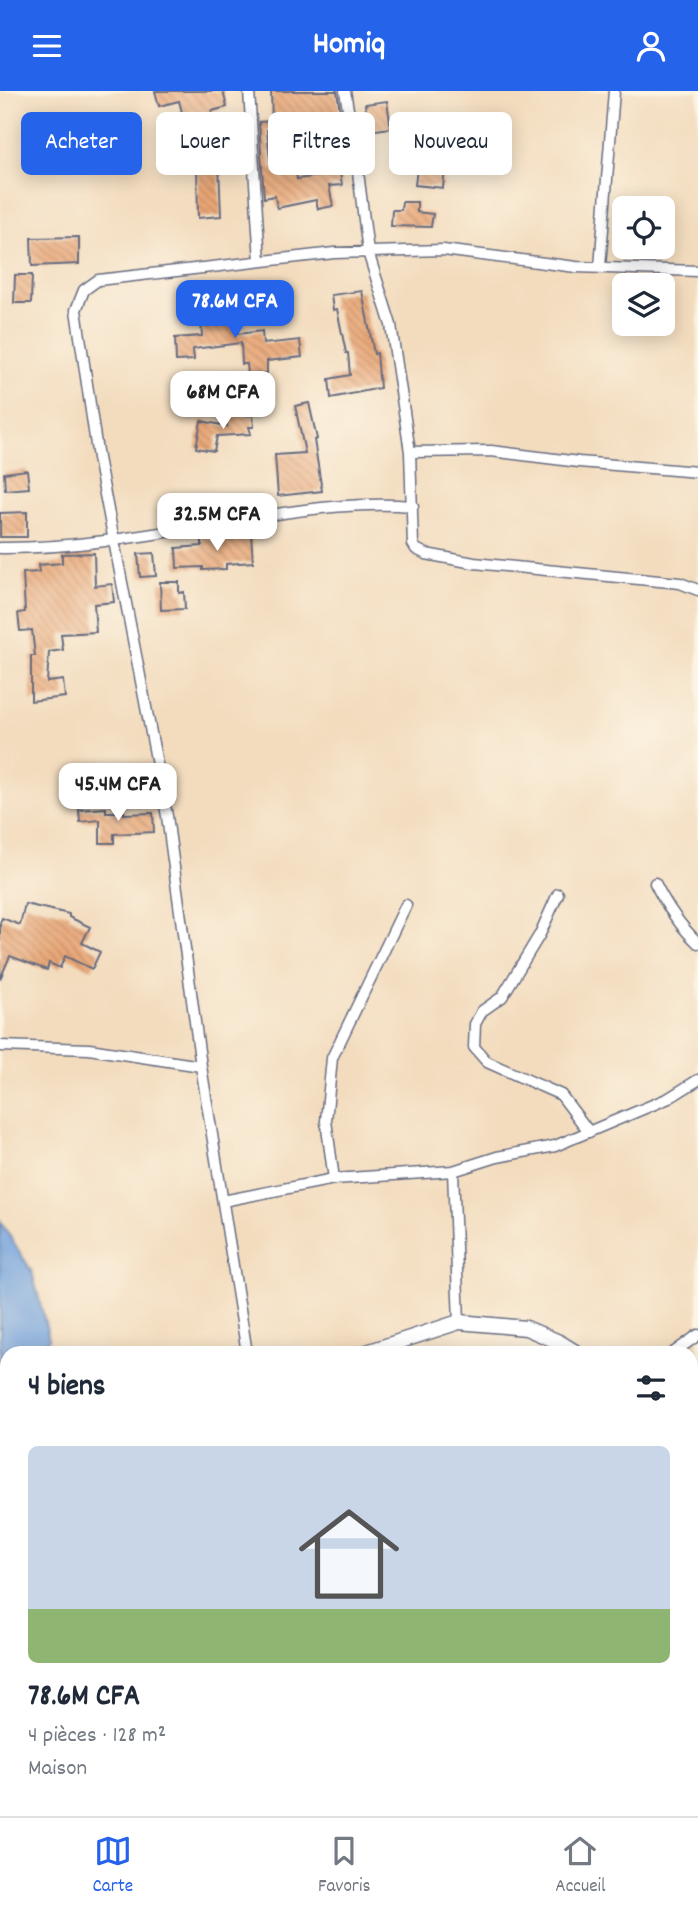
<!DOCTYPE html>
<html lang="fr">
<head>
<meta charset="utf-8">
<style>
	body { margin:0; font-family:Dekko,sans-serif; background:#f6f6f7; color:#1f2937; height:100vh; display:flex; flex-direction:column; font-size:26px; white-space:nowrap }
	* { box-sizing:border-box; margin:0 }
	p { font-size:23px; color:#747a83 }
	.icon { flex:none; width:38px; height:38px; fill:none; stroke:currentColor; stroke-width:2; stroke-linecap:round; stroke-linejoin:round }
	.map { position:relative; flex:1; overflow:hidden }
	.sheet { position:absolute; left:0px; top:1255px; width:698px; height:471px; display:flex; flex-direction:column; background:#fff; border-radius:21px 21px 0 0; box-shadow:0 4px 18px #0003 }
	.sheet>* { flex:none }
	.banner { position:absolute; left:21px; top:21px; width:656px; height:63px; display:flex; gap:14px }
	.controls { position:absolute; left:612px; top:105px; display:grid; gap:14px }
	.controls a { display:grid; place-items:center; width:63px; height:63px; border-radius:10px; background:#fff; box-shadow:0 4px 18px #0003; font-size:35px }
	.price { position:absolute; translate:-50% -60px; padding:0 16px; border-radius:14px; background:#fff; color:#222; font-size:23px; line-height:46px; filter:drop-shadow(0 2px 4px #0008) }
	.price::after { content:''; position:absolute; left:50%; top:42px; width:21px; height:16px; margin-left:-10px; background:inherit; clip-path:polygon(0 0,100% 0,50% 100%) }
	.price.on { background:#2563eb; color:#fff }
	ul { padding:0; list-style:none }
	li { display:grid; align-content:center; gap:14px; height:371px; padding:0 28px }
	li span { display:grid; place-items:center; height:217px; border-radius:10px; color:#555 }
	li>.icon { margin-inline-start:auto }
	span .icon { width:126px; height:126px; fill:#fffc; stroke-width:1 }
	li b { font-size:30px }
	h2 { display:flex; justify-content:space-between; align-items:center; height:84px; padding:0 28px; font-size:30px }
	.pill { padding:0 24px; border-radius:10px; background:#fff; box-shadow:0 4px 18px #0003; font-size:24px; line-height:63px }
	.pill.on { background:#2563eb; color:#fff }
	header { display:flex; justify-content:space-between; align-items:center; height:91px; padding:0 28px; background:#2563eb; color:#fff; font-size:32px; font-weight:700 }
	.tab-bar { display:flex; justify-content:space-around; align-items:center; height:98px; border-top:2px solid #e0e1e3; background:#fff; font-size:19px; color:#747a83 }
	.tab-bar a { display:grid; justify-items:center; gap:4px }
	.tab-bar .on { color:#2563eb }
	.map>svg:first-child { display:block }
</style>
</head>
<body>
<header><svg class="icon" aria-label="menu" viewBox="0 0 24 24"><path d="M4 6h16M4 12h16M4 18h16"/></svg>Homiq<svg class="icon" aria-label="person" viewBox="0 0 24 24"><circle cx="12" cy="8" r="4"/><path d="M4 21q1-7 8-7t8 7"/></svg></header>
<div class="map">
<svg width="698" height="1725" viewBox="0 0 698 1725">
	<defs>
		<pattern id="building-back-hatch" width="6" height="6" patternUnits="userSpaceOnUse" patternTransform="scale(1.75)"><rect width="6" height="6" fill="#e9a574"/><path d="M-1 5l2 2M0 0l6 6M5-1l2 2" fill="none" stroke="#bc8762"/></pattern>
	</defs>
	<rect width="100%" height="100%" fill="#fcf5e5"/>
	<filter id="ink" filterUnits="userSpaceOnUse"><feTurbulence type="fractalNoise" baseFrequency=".0143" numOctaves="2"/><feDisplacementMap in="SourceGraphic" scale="14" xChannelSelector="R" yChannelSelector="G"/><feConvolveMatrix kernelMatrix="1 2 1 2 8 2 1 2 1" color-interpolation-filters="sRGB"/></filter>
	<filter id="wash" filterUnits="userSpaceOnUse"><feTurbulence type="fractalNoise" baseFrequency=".00686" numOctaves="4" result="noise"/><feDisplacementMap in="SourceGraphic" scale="28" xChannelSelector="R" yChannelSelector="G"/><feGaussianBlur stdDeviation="1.57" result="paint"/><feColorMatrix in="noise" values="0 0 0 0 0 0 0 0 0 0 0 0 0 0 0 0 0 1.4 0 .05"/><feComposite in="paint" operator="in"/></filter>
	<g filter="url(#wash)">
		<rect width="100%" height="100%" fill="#f3dcbe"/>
		<!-- water -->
		<path fill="#73a2dc" stroke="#47689d" stroke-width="2" d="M0,1130L32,1181L49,1247L40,1262H7V1302L0,1308Z"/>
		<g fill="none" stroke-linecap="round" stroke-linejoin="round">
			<!-- river -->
			<path stroke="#73a2dc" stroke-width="23" d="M691,1714L698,1717
				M539,1725L547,1718"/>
		</g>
		<g id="blocks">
			<!-- building -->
			<path fill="url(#building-back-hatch)" d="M155,0H223L227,16L212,20L217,74L219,73L221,125L198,127L197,74L193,34L186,36L179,10L159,15Z
				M271,0H337L342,32L313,37L267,39L271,78L295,75L297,88L340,82L342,94L329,95L333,115L318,118L316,109L277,117L275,105L264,107L259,31L272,30Z
				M387,10L391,37L369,40L365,13Z
				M100,38L103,55L85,58L82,42Z
				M430,75L445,76L443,97L415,94L417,78L430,80Z
				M402,111H417V121L433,123L431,136L391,135L392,119H401Z
				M79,146V173L32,175L31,147Z
				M15,184H32L31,212H14Z
				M254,190L255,208L235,209L234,192Z
				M362,200L374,263L377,262L380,297L331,307L329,288L350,284L348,262H346L337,218L333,219L331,204Z
				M235,213L238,243L262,240L263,253L300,249L302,266L267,270V282L248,283L247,273H242L241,252L193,258L194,269L176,270L175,247L202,245L200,216Z
				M309,312L317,348L314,349L322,400L278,405L275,364L305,362L295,315Z
				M253,324L254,336H249L251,343L217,345L214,360L196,357L201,330L227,335L226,325Z
				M27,379L29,397L5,399L4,382Z
				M27,421V446H0V422Z
				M251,443L253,471L226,473V478L203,479V476L177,477L176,457L202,455V447Z
				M94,462L95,495L112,493L114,511L94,513L96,541L61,543L63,559L49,561L47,591L63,589L65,606L31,610V565H35L32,539L20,540L18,522L25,521L23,482L39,481L38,474L62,472V463Z
				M154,462L156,485L140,486L138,463Z
				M160,491H179V502L184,501L185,518L161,519Z
				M106,717V721H124V723L153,722L154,741L114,743V752H100V729L80,731L79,719Z
				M25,813L69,823V826L90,836L82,852L100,861L92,878L65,865L60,877L49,872L47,879L10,865L0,888V832L2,827L20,834Z"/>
		</g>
	</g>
	<g filter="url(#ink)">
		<use href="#blocks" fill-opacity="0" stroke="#676c80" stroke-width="2"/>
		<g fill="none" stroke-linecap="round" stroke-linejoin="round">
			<defs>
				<path id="minor" d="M249,0L260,170
					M345,0L357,73L368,161L391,234L410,361L413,453L416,458L426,463L474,472L680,492L698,499
					M600,176L614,0
					M410,361L491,360L579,371L698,381
					M0,457C87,458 179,438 264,425C313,417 363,411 413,415
					M655,792C666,814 680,835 698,852
					M558,803L540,843L502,906L482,920L475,933L474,956L487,971L561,1004L589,1041
					M0,955L89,958L201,975
					M334,1088L326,1030L332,967L406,814
					M223,1110L334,1088L453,1080
					M459,1231L453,1080L497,1066L555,1055L669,1007L698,989
					M247,1262L201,975L167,725L98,367L76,219L84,199L98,189L334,162L443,159L576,176L698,180
					M673,1262L698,1244
					M337,1718L343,1725
					M418,1725L421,1718"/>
				<path id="tertiary" d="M364,1262L459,1231L526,1237L559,1251L577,1262
					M0,1351L7,1348
					M691,1371L698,1379"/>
			</defs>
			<!-- minor casing -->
			<use href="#minor" stroke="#676c80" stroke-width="13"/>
			<!-- tertiary casing -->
			<use href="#tertiary" stroke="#676c80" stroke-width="17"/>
			<!-- minor -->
			<use href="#minor" stroke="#fff" stroke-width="10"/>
			<!-- tertiary -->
			<use href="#tertiary" stroke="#fff" stroke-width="14"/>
		</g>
	</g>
</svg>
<div class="controls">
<a><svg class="icon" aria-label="locate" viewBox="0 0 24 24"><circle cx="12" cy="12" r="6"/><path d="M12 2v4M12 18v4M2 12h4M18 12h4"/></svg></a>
<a><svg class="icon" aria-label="layers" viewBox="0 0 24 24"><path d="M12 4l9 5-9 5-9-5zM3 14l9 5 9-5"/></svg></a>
</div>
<b class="price on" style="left:235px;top:249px">78.6M CFA</b>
<b class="price" style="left:223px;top:340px">68M CFA</b>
<b class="price" style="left:217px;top:462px">32.5M CFA</b>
<b class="price" style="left:118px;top:732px">45.4M CFA</b>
<div class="banner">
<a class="pill on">Acheter</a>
<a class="pill">Louer</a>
<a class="pill">Filtres</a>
<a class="pill">Nouveau</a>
</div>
<section class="sheet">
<h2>4 biens<svg class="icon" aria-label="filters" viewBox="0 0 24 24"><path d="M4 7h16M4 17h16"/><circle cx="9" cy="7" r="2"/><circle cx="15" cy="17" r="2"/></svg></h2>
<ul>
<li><span style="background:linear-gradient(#c9d6e8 75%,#8fb573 0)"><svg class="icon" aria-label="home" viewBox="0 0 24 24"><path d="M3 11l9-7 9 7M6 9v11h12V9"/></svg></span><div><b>78.6M CFA</b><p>4 pièces · 128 m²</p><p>Maison</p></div></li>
</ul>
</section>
</div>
<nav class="tab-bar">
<a class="on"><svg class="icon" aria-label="map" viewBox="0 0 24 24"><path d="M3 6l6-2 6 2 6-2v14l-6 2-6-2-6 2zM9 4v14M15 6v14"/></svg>Carte</a>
<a><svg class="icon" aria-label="saved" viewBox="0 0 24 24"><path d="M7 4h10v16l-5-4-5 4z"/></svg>Favoris</a>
<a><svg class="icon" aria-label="home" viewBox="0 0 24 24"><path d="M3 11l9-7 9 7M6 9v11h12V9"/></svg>Accueil</a>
</nav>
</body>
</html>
